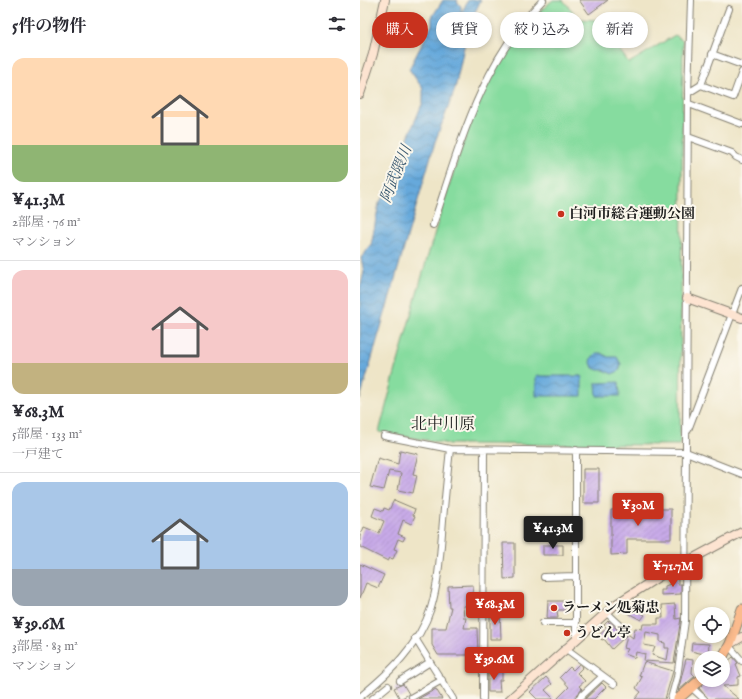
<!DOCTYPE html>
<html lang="ja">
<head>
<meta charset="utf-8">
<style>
	body { margin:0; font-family:"IM FELL English","Noto Serif JP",serif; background:#f7f7f7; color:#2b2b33; height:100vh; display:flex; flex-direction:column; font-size:15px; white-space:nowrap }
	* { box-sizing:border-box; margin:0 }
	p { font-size:13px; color:#7c7c81 }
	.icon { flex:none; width:22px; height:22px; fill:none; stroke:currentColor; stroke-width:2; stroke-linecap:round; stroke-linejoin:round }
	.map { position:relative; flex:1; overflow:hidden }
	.details { display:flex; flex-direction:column; background:#fff; width:360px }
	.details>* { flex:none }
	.hud { position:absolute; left:12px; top:12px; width:310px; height:36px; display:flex; gap:8px }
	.buttons { position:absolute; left:334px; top:607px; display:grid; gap:8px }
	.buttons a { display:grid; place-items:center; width:36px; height:36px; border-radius:50%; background:#fff; box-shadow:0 2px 6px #0003; font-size:20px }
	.price { position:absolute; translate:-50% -34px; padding:0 9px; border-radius:4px; background:#c8321e; color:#fff; font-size:13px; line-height:26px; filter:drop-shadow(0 1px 2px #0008) }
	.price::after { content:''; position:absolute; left:50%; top:24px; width:12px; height:9px; margin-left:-6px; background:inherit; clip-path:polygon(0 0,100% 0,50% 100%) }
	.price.on { background:#222; color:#fff }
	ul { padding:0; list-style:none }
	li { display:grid; align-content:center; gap:8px; height:212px; padding:0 12px }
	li+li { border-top:1px solid #e1e1e2 }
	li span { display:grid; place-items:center; height:124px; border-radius:12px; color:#555 }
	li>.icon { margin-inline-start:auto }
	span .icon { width:72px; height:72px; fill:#fffc; stroke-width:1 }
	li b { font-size:17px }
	h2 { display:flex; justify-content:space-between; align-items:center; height:48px; padding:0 12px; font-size:17px }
	.tag { padding:0 14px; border-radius:18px; background:#fff; box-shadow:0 2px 6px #0003; font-size:14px; line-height:36px }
	.tag.on { background:#c8321e; color:#fff }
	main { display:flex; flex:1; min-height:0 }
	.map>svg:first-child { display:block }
</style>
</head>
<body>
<main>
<section class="details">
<h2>5件の物件<svg class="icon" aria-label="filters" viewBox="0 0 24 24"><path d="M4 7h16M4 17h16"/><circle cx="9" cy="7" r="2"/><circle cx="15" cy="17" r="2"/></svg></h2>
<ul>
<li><span style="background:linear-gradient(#ffd9b3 70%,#8fb573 0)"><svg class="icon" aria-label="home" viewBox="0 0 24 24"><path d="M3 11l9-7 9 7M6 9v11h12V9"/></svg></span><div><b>¥41.3M</b><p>2部屋 · 76 m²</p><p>マンション</p></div></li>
<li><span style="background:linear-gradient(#f6c9c9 75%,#c2b280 0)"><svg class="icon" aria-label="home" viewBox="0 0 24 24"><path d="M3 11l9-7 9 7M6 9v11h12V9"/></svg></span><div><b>¥68.3M</b><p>5部屋 · 133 m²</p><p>一戸建て</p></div></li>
<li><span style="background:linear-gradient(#a9c7e8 70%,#9aa5b1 0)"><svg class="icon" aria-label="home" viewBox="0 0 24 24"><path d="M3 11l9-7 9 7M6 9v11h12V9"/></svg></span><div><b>¥39.6M</b><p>3部屋 · 83 m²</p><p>マンション</p></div></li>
</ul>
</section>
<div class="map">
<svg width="382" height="699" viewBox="0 0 382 699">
	<defs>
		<pattern id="water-waves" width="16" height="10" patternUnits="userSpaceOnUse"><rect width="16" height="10" fill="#66a9db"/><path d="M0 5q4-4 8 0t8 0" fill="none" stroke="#5389b1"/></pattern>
		<pattern id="building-hatch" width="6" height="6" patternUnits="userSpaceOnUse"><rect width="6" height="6" fill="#c8aae8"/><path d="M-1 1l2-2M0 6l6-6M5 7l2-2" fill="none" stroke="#ab92c6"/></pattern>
	</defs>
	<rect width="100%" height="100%" fill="#fbf7ec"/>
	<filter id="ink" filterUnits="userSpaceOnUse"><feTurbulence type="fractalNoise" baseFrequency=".025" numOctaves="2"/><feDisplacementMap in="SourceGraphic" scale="8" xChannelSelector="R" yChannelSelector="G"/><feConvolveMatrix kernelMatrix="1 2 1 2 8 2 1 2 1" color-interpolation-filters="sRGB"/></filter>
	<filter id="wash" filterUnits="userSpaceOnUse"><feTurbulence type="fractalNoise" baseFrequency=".012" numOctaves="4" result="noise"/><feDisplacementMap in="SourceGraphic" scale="16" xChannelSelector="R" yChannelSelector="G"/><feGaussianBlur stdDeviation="0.9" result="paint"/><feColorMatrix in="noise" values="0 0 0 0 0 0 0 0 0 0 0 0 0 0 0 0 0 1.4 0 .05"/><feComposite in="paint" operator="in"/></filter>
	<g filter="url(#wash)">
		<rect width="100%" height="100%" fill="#eee5c7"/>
		<!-- green -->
		<path fill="#86dc9f" stroke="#517c5e" d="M193,0H203L219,19L238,20L269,63L315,35L323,41L320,445L89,444L19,432C40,354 61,276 85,199C101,148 119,94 148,48C159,30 176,14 193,0Z"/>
		<!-- water -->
		<path fill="url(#water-waves)" stroke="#41627c" d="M83,0H98L97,2L101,6V14L108,0H121L109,24L95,89L75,142L0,399V288L4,272L1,258L11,245L19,203L33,182L49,135L63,102V89L49,69L72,25V17Z
			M236,353H241L248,357H257L261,364L259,371L252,374L244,370H238L233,368L230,360Z
			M176,376H222V396H176Z
			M259,382L260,396H237L236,383Z"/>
		<g id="blocks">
			<!-- building -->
			<path fill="url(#building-hatch)" fill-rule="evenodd" d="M219,0H248L229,14Z
				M40,450L58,454L53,474L57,475L53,493L38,490L41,473L29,471L24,490L10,487L18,458L38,464Z
				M223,469H239V503H223Z
				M34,500L55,509L53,515L55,516L51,524L43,520L38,534L45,537L43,541L38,539L34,549L37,550L33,559L30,558L28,561L0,547V537L4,527L19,533L24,521L12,516L15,508L23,511L24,508L29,510Z
				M273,509H311V539H267V554L251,555V510Z
				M143,543H155V578L144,579Z
				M183,545H203V555H183Z
				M0,564L24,575L18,588L6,583L0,598Z
				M313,577H318V584H321V594L301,595V590H305V586L313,583Z
				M113,585L114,606H103L104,618H106L104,628H117L118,655H78L72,645V628H86L91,607H89L88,586Z
				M188,601H205L206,610H197L198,618H187Z
				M315,604L316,619L321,618L314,663L284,661L285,654L276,652L275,658L265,654L268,649L264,648L267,635L252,649L244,639L242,640L238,636L247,628L244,625L248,621L260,632H265L273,638L275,628L282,629L283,624H298V618H303L302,605ZM286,632L300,635V642L305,643V648H309L307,660L292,655L295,647L284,645Z
				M271,607L285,615L281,620L268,613Z
				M140,613L141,639H130V614Z
				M332,643L349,644L348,655L331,651Z
				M373,657L378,663L376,664L381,676L378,677V685L363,686L379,699H348L339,688L347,680H363V671L370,663L368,661Z
				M326,659L333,660L332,673L335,676L318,691Z
				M284,662L313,671L305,699H275L281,692L276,688L282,677L279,676Z
				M219,664L223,667L217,673L225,681L219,686L222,689L214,699H197L209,687L200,677L210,667L213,670Z
				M142,670V680H139L140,692H128V671Z
				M186,677L192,684L185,690L194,699H177L170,692Z
				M242,683L246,687L234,699H225Z
				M43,684L49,694L40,699L34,688Z
				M76,689L82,699H58Z"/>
		</g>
	</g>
	<g filter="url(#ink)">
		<use href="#blocks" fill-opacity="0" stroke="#858072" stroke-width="1"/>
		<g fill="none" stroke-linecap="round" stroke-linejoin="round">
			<defs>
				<path id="street" d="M352,54L382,65
					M341,85L373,97L382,72
					M328,93L341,85L369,9
					M329,104L382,124
					M328,137L372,153L376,157L382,160
					M73,225C100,145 121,62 183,0
					M328,430L382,288
					M24,436L90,449L326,452L382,474
					M216,450V638
					M184,577L215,576
					M246,612L263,628
					M183,623H215
					M55,638L93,699
					M369,646L382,661
					M205,648L254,684
					M40,681L70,662
					M331,687L344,699
					M0,697C29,673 59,646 71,608C78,585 80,558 82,533C84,505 87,477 90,449
					M52,697L82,680
					M12,699L28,686
					M123,699L124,450
					M218,699L243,676
					M311,699L317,677L325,621L328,93L331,0"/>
				<path id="secondary" d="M0,94L13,54L25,0
					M327,298L382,318
					M370,644L382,637
					M150,699L256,604L300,576L382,532"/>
				<path id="primary" d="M362,658L370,644L382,609
					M318,699L341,679"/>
			</defs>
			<!-- street casing -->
			<use href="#street" stroke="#858072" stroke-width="8"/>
			<!-- secondary casing -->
			<use href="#secondary" stroke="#858072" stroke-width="10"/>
			<!-- primary casing -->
			<use href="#primary" stroke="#858072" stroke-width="11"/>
			<!-- street -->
			<use href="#street" stroke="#fff" stroke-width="6"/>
			<!-- secondary -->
			<use href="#secondary" stroke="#fde4d1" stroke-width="8"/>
			<!-- primary -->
			<use href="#primary" stroke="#fbbb8d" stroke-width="9"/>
		</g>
	</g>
	<!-- markers -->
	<g fill="#c8321e" stroke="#fbf7ec" stroke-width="1.5">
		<circle cx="201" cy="214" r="4"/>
		<circle cx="194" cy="608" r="4"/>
		<circle cx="207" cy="633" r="4"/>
	</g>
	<g text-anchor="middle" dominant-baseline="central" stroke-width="4" stroke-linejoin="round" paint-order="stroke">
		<!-- poi labels -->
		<g font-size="14" font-weight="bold" fill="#1c1c1c" stroke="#fbf7ec" text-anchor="start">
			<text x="209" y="214">白河市総合運動公園</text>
			<text x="202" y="608">ラーメン処菊忠</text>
			<text x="215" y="633">うどん亭</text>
		</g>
		<!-- water labels -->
		<g font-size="15" font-style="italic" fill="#3d5b72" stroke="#fbf7ec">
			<text transform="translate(36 174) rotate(-68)">阿武隈川</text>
		</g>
		<!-- quarter labels -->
		<g font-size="16" fill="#1c1c1c" stroke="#fbf7ec">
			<text x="83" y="425">北中川原</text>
		</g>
	</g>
</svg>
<div class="buttons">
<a><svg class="icon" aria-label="locate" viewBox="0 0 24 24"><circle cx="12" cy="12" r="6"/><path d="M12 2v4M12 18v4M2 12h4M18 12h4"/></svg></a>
<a><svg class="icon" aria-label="layers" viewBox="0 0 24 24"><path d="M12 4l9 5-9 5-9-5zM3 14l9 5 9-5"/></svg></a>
</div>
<b class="price" style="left:278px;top:527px">¥30M</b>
<b class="price on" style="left:193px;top:550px">¥41.3M</b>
<b class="price" style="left:313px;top:588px">¥71.7M</b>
<b class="price" style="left:135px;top:626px">¥68.3M</b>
<b class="price" style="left:134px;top:681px">¥39.6M</b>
<div class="hud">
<a class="tag on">購入</a>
<a class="tag">賃貸</a>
<a class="tag">絞り込み</a>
<a class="tag">新着</a>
</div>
</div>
</main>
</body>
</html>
